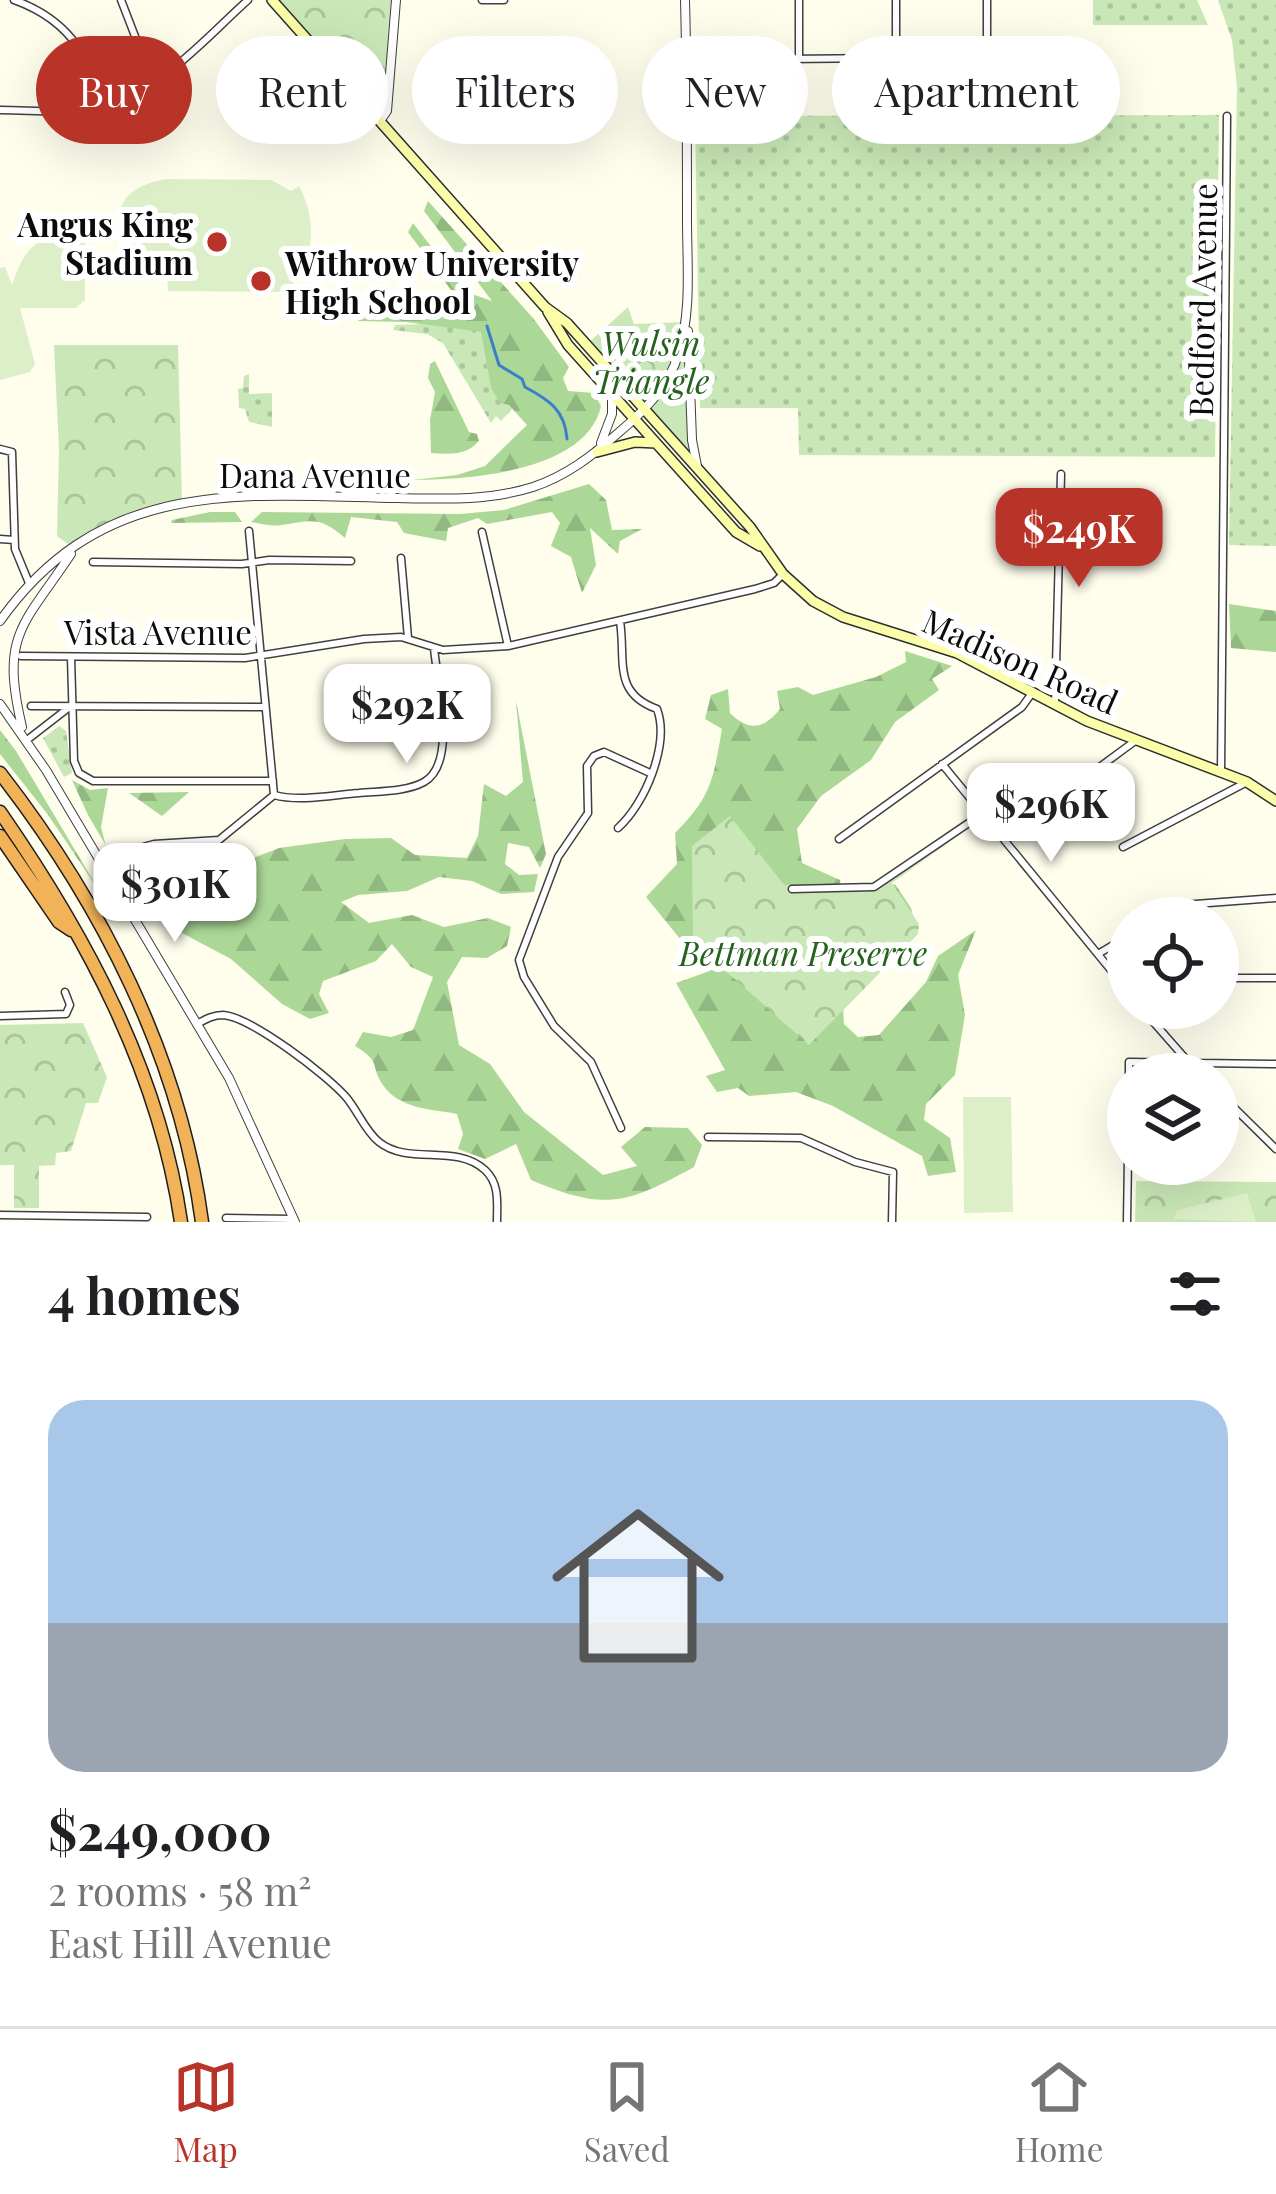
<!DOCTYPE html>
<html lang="en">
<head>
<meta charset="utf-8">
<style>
	body { margin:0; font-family:"Playfair Display",serif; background:#f2f2f2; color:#202124; height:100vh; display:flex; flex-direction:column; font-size:45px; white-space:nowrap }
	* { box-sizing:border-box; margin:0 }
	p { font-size:39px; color:#757577 }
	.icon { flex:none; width:66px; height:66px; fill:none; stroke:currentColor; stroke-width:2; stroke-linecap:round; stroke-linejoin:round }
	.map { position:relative; height:1222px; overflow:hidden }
	.sheet { display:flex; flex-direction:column; background:#fff; flex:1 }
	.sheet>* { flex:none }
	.top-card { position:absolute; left:36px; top:36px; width:1206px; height:108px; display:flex; gap:24px }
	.buttons { position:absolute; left:1107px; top:897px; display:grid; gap:24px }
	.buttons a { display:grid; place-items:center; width:132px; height:132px; border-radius:50%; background:#fff; box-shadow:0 12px 48px #0002; font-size:60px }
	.price { position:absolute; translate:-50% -102px; padding:0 27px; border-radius:24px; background:#fff; color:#222; font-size:39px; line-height:78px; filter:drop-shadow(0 3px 6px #0008) }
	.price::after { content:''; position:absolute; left:50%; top:72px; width:36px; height:27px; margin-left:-18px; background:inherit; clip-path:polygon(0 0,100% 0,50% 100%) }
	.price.selected { background:#b93428; color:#fff }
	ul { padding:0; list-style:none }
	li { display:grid; align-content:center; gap:24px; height:636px; padding:0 48px }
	li span { display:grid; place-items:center; height:372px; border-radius:36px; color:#555 }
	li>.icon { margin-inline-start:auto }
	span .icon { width:216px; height:216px; fill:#fffc; stroke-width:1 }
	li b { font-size:51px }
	h2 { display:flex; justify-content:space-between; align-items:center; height:144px; padding:0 48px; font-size:51px }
	.pill { padding:0 42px; border-radius:54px; background:#fff; box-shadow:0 12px 48px #0002; font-size:42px; line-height:108px }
	.pill.selected { background:#b93428; color:#fff }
	.menu { display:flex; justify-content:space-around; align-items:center; height:168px; border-top:3px solid #e0e0e0; background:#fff; font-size:33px; color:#757577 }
	.menu a { display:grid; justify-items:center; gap:6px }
	.menu .selected { color:#b93428 }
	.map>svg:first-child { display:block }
</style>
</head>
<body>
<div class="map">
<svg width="1276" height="1222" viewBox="0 0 1276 1222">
	<defs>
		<pattern id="grass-dots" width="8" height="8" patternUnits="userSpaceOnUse" patternTransform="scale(3)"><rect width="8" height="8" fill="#cae8b7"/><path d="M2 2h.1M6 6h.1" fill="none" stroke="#acc69c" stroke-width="1.8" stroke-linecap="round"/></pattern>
		<pattern id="forest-firs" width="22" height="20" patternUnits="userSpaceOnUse" patternTransform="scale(3)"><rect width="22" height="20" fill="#abd897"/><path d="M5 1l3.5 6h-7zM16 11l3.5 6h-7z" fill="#92b881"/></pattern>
		<pattern id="park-crowns" width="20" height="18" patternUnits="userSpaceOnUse" patternTransform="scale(3)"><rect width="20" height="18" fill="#cae8b7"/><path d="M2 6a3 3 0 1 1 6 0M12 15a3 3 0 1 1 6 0" fill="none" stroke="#acc69c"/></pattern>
	</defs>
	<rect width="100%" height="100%" fill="#fffdec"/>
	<!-- grass -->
	<path fill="url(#grass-dots)" d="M1093,0H1197L1208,25H1093Z
		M1218,0H1276V546L1229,545L1237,87L1232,40Z
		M1219,115L1215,457L799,455L798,408H700L695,116Z
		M425,324L482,332L491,388L513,408L501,421L496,416L491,423L443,343L427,334L393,330L395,325Z
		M249,374V394L272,393V427L249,422L245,409L239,408L238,389L243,388L244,376Z
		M59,726L66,731L72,773L64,777L43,738Z"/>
	<!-- forest -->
	<path fill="url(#forest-firs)" d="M428,201L533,318L569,367L563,378L568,391L594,393L601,406C587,472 466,480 413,480L457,475L485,466L527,425L509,405L500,403L491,388L481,332L406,322L358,321L364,312L414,315L445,307L454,294L408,232L413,223L466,292L492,301L424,211Z
		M435,361L469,432L477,434L479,441C466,456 449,454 431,453L430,420L435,392L428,378L430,364Z
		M589,484L606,500L612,530L642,529L620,541L618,554L590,528L596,565L582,593L571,557L551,546L560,523L552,512L487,524L478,518L448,528L446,541L404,533L397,522L351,517L345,538C319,515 311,521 281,525C273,527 259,523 251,522L262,512L460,514L504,510Z
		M210,512H235L242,522L171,523L172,520Z
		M1229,604L1276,611V652L1231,648Z
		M905,651L952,666L932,679L939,690L895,722L871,760L821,796L797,829L802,863L840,880L841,887L879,894L895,884L911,908L916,929L843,1006L844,1024L858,1037L879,1035L926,982L938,956L976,930L958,975L965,1015L955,1075L926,1104L924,1120L950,1138L956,1172L928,1176L922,1156L833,1106L796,1092L749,1096L738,1088L717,1092L706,1076L725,1070L676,983L707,972L646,897L677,864L675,833C712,796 713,780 722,729L705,719L711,695L728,689L730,713C749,732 764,729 780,709L777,691L798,687L813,695L876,677L906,662Z
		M516,701L546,854L540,868L529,847L508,843L505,864L519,875L538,874L534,892L501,894L472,881L439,877L407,891L358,895L341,902L369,923L412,915L444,927L488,918L511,927L507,946L487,958L462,957L447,982L459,1045L490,1064L524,1112L603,1175L637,1166L621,1147L645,1127L688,1128L702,1145L694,1167C625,1205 605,1211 531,1180L516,1144L485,1159L458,1149L463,1134L457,1114C432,1109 399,1109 383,1085C369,1065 383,1063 355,1046L363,1032L391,1037L413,1030L433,977L411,967L392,944L376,961L323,981L319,994L329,1013L310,1019L282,1004L231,959L182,933L165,911L137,899L88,815L72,780L90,790L108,788L101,827L107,850L126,862L130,885L158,872L203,870L246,861L279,848L345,839L391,838L415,855L467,858L478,836L484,784L506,796L523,782Z
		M0,730L16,751L103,897L49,816L0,754Z
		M189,792L162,816L129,793Z"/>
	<!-- park -->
	<path fill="url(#park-crowns)" d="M272,0H396L387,111L380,121Z
		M628,307L634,324L687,322L698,467L586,345Z
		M54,345H178L182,501L141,511L75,549L57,536L59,449Z
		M971,815L977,822L892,883L919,924L918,934L809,1045L693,942L692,846L730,816L784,885L873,884Z
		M83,1023L107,1077L98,1103H86L71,1151L56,1153L55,1165L39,1166V1208H14V1165H0V1025Z
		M1136,1181L1276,1182V1222H1135Z"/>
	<!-- pitch -->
	<path fill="#ddefc9" d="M167,179L271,180L291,191L299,186C319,225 314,259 286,292L168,291L167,277L135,276C135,262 129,261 125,249C109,207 125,186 167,179Z
		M74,232L85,233V300L76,308H20L35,364L30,372L0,380V268L5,267L12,285C24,248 35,238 74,232Z
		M963,1097H1011L1013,1212L964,1213Z
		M1247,1193L1256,1222L1173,1219L1178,1210Z"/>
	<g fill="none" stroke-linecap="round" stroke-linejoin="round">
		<!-- stream -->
		<path stroke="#3b7eca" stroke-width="3" d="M487,326L499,365L522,379L525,387C549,400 565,410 567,439"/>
		<defs>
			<path id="minor" d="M14,0C39,9 63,25 78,47C95,72 93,84 121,101
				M121,0L138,44L162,76
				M482,0H504
				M799,0V59
				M896,0V59
				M686,60L987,57V0
				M0,110C28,110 58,113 86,110C152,102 201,42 248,0
				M0,449L12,452L15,549L29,583
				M249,531L274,795
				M482,532L508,646
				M0,539L14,540
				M401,558L408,638
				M93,562L242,564L269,560L351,561
				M21,656L245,658L364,639L401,637L443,650L508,646L755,589L774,583L783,574
				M71,657L74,761L79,773L93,781H273
				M1055,704L1061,474
				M31,706L265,707
				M27,740L67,709
				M942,764L1128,991
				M1221,772L1227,116
				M274,795C299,802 333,795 359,793C378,791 406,792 424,782C458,763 437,682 434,648
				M1048,805L1135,741
				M618,828C645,804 670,744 657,709C612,693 626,660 620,621
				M839,839L1022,707L1032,693
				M1123,847L1247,782
				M129,851L154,844L219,840L274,795
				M792,889L874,887L982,814
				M1158,918L1182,905L1276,898
				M1098,954L1128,936
				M1218,978H1276
				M1141,1008L1199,1074
				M0,1016L66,1014L70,1005L65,992
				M197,1024C206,1019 213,1015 223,1015C251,1017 327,1075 346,1097C358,1111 365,1131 379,1142C409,1166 455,1143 485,1170C500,1184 497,1203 497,1222
				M1129,1074V1062L1276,1064
				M1218,1092L1276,1149
				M621,1128L591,1062L554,1026L524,977L519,960L558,857L588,813L587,766L594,756L604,752L650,773
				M708,1137L801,1138L855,1162L893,1172L892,1222
				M0,1215L147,1217
				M226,1218L294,1219
				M1127,1222L1128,1157"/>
			<path id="tertiary" d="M380,121L387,111L396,0
				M688,331L692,440L697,466
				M601,443L612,414V394
				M0,621C103,476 242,495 397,498C443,499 489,501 533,487C566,476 592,456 617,434C642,413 669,387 678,355C692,312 687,265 687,219C687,146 687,73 685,0
				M0,704L46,770L229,1078L295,1222
				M22,727C0,634 23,626 71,554"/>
			<path id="secondary" d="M272,0L545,307L567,323L750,527L783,574L813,601L843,617L957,653L1087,721L1247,782L1276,801
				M548,312L568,345L736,532L760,546
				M597,452L635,442L656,443"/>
			<path id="motorway" d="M0,773C101,903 180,1057 202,1222
				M0,812C86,936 159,1071 181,1222
				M0,836L59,922L71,930"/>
		</defs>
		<!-- minor casing -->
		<use href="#minor" stroke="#3f3f3f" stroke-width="9"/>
		<!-- tertiary casing -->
		<use href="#tertiary" stroke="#3f3f3f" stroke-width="10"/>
		<!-- secondary casing -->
		<use href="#secondary" stroke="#2e2e2e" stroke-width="12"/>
		<!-- motorway casing -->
		<use href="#motorway" stroke="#1d1d1d" stroke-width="15"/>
		<!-- minor -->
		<use href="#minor" stroke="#fff" stroke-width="6"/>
		<!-- tertiary -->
		<use href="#tertiary" stroke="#fff" stroke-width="8"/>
		<!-- secondary -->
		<use href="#secondary" stroke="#fbfda9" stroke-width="9"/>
		<!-- motorway -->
		<use href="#motorway" stroke="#f1b258" stroke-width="12"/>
	</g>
	<!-- markers -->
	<g fill="#b93428" stroke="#fff" stroke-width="4.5">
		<circle cx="217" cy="242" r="12"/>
		<circle cx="261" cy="281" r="12"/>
	</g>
	<g text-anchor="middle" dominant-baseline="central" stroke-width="12" stroke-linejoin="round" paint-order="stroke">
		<!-- poi labels -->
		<g font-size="33" font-weight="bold" fill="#0c0c0c" stroke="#fff" text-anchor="end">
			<text x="193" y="223">Angus King<tspan x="193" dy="38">Stadium</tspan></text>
			<text x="285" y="262" text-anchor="start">Withrow University<tspan x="285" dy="38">High School</tspan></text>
		</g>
		<!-- street labels -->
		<g font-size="33" fill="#0c0c0c" stroke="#fff">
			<text transform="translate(1201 300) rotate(-89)">Bedford Avenue</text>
			<text x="315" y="474">Dana Avenue</text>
			<text x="158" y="631">Vista Avenue</text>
			<text transform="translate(1021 660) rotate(24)">Madison Road</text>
		</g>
		<!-- park labels -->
		<g font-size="33" font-style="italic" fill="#24621e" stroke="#fff">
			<text x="651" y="342">Wulsin<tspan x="651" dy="38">Triangle</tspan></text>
			<text x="803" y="952">Bettman Preserve</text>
		</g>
	</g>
</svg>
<div class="buttons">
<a><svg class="icon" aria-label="locate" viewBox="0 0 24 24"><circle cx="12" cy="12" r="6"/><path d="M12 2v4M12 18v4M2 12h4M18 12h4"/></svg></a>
<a><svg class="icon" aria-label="layers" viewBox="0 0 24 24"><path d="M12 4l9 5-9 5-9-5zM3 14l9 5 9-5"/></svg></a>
</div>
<b class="price selected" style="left:1079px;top:590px">$249K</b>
<b class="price" style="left:407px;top:766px">$292K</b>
<b class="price" style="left:1051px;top:865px">$296K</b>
<b class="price" style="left:175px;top:945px">$301K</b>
<div class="top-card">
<a class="pill selected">Buy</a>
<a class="pill">Rent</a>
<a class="pill">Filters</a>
<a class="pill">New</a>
<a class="pill">Apartment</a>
</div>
</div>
<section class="sheet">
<h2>4 homes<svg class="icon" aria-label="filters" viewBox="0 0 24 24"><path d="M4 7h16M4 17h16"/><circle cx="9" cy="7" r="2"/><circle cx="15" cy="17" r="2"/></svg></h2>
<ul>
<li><span style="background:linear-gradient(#a9c7e8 60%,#9aa5b1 0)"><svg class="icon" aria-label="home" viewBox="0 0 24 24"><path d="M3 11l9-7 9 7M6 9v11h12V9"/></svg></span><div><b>$249,000</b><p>2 rooms · 58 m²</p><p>East Hill Avenue</p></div></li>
</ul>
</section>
<nav class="menu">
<a class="selected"><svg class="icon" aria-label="map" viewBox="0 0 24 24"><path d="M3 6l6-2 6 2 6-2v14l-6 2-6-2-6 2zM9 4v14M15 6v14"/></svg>Map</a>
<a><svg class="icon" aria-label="saved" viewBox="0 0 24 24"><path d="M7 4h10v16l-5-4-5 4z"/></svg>Saved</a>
<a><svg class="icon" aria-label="home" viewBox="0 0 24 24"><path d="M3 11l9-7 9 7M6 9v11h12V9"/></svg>Home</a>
</nav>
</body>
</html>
